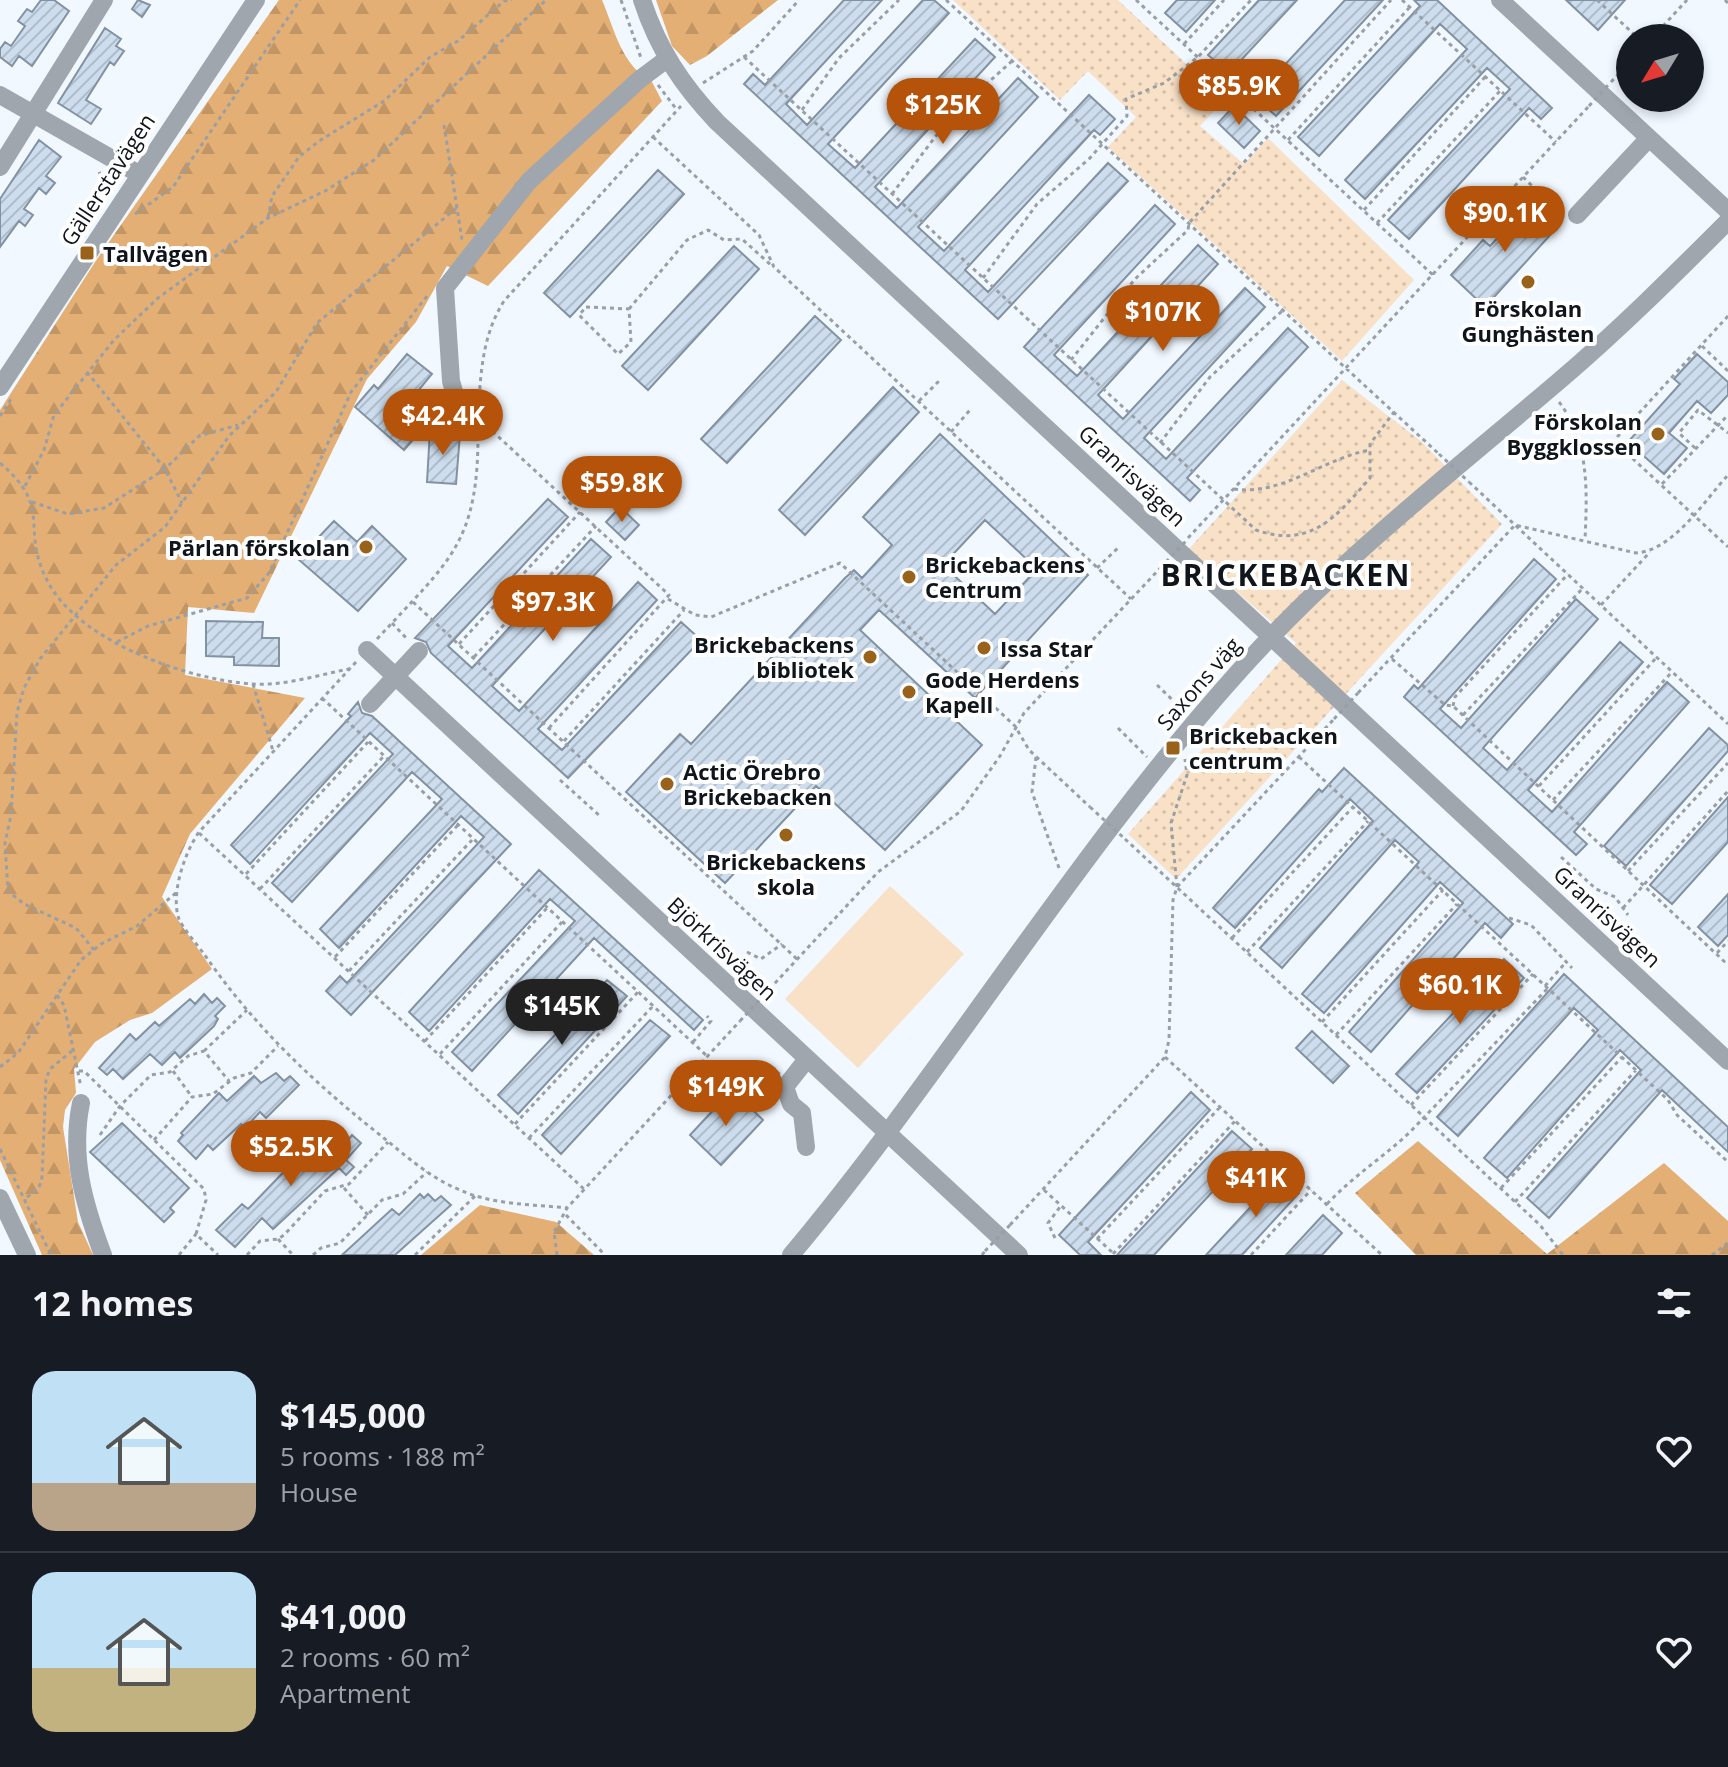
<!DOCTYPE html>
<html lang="en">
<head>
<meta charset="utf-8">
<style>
	body { margin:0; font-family:"Open Sans",sans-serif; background:#20242c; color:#f1f3f6; height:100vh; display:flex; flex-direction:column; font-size:30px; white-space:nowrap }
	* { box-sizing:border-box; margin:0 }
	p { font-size:26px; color:#9ea1a6 }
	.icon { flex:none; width:44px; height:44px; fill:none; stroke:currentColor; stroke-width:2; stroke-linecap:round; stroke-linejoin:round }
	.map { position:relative; height:1255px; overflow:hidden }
	.details { display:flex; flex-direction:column; background:#171b24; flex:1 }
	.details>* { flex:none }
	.needle { width:52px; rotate:232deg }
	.fabs { position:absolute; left:1616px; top:24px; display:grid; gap:16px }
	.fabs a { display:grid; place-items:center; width:88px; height:88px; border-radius:50%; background:#171b24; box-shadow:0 4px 12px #0003; font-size:40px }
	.price { position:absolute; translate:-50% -68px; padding:0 18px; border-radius:28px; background:#b45309; color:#fff; font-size:26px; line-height:52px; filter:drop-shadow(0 2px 4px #0008) }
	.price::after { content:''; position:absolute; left:50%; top:48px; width:24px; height:18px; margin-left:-12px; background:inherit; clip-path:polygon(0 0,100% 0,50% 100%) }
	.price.active { background:#222; color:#fff }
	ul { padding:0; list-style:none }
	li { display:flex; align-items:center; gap:24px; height:200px; padding:0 32px }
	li+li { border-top:2px solid #363941 }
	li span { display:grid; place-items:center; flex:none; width:224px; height:160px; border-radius:24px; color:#555 }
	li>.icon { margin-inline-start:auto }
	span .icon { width:96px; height:96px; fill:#fffc; stroke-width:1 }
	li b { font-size:34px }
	h2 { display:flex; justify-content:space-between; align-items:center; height:96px; padding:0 32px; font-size:34px }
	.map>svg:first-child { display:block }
</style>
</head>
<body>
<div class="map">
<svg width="1728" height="1255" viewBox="0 0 1728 1255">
	<defs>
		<pattern id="forest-firs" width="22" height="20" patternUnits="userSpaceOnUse" patternTransform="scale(2)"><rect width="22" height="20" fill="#e4af74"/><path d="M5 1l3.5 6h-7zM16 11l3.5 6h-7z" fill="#c29664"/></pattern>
		<pattern id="park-dots" width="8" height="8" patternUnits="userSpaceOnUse" patternTransform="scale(2)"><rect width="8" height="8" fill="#f9e1c7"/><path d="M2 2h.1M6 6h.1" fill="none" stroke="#d4c0aa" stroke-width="1.8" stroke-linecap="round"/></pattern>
		<pattern id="building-hatch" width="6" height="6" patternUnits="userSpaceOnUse" patternTransform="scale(2)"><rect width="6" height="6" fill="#cddded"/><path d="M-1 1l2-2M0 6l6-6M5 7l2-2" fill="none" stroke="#afbdcb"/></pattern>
	</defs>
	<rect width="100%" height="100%" fill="#f1f8ff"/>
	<!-- green -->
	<path fill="#f9e1c7" d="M890,886L964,954L858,1068L785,999Z"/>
	<!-- forest -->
	<path fill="url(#forest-firs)" d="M279,0H602C614,28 622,67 651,80L662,101L488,286L447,266L416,322L367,379L254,613L188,607L185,675L305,698L190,834L162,897L212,969L152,1013L130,1020L95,1042L74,1069L76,1093L65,1110L63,1127L78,1222L93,1255H42L0,1160V410L97,259Z
		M656,0H778L707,56L690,65L672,46Z
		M1418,1141L1547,1254L1664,1163L1728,1221V1255H1416L1355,1193Z
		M480,1205L556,1222L594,1255H421Z"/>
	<!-- park -->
	<path fill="url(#park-dots)" d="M953,0H1118L1225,100L1200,126L1244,164L1268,138L1414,280L1342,361L1108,147L1136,117L1088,71L1060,100Z
		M1342,380L1422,442L1502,524L1176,879L1128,834L1296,643L1188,550Z"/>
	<!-- building -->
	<path fill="url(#building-hatch)" stroke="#8392a2" stroke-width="2" fill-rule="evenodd" d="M41,0H54L69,11L32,66L19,56L12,66L0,57V49L5,42L11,46L25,26L18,21L27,9L32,12Z
		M138,0L150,5L142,17L132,9Z
		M844,0H882L786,104L807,125L923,0H934L949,13L828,144L855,168L975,39L995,57L875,187L897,208L1018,78L1038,97L918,227L944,251L1089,95L1115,119L1100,135L1094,130L965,270L988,292L1108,163L1128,181L998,319L744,84L753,74L765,85Z
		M1177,0H1215L1186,32L1165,13Z
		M1259,0H1297L1229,73L1208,55Z
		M1345,0H1383L1276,116L1255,97Z
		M1414,0H1437L1552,108L1541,119L1529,108L1409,239L1388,220L1510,89L1487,68L1365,199L1345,180L1467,49L1440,24L1319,156L1298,137L1420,6Z
		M1566,0H1625L1598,30Z
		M105,28L121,39L116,46L124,51L114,65L110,62L86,100L101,109L91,124L58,103Z
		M1234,106L1260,131L1244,148L1218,123Z
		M39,140L61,157L46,176L55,183L46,194L39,188L24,209L33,215L25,226L19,221L0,247V199Z
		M658,170L684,194L570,317L544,293Z
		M1534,199L1561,223L1485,307L1451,275L1483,240L1490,246Z
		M1155,205L1175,224L1054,355L1077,376L1198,245L1218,264L1098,395L1123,419L1245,288L1265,307L1144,438L1166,459L1288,328L1308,347L1187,478L1200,490L1190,501L1024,347Z
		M734,246L759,269L648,390L622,366Z
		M815,316L841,340L727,463L701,439Z
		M407,354L432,374L403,409L424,427L404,450L355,407L374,385L378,389Z
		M1697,354L1728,382V395L1711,413L1697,401L1669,433L1687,448L1664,474L1628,442L1680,384L1674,379Z
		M893,387L919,412L805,535L779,510Z
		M430,430L460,434L456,484L427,482Z
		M940,434L1088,575L975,698L879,610L860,630L982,745L885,850L816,786L725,883L626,792L680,734L691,744L845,578L854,570L862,578L892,545L863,517ZM985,520L1037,569L995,614L943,565Z
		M548,499L568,517L448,646L472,668L591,539L611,557L492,686L519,711L638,582L657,600L538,729L562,750L681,622L701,640L568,778L431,653L426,642L415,638Z
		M620,507L639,525L625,540L606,522Z
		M334,521L357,542L372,526L406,559L358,611L298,559Z
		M1534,559L1556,579L1440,709L1461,728L1576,599L1598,619L1483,748L1507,770L1620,642L1643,662L1528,790L1552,812L1667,682L1689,702L1574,832L1587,844L1576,855L1404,697L1414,685L1418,689Z
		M206,621L263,622L262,638H279V666L234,665V657L206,656Z
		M358,702L362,713L372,716L511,844L351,1015L326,991L340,976L347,983L484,837L461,816L339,948L320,929L442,799L412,772L292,902L272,883L393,754L370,733L250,864L231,845L351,716L348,714Z
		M1709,728L1728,745V751L1626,866L1604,846Z
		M1344,768L1513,924L1501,938L1485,923L1371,1052L1349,1032L1463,903L1440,882L1324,1013L1302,994L1419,862L1395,840L1282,968L1260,948L1373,821L1350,799L1235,928L1213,908L1319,789L1322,792Z
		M1728,797V842L1672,904L1650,885Z
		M539,870L703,1020L694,1030L594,938L472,1071L452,1052L575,921L550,899L429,1031L409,1012Z
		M1728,894V935L1718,946L1698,927Z
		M1504,959L1524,978L1417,1093L1396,1074Z
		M1564,974L1728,1127V1152L1662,1090L1549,1218L1527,1198L1641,1070L1620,1050L1507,1178L1484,1158L1598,1030L1574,1008L1458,1136L1437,1117Z
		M607,980L627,996L518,1114L498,1095Z
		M204,994L212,1003L217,998L225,1006L215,1016L218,1019L214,1026L180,1058L175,1052L162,1065L150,1054L123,1079L113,1069L107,1075L99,1068L130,1034L136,1040L155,1022L159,1026L190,999L195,1004Z
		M650,1020L670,1036L561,1154L542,1135Z
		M1312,1031L1349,1066L1333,1083L1296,1048Z
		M771,1066L779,1073L768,1080L762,1074Z
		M276,1073L284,1081L290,1076L299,1085L266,1118L260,1112L245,1128L241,1124L213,1150L208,1145L196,1159L178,1141L183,1135L181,1133L219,1093L227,1101L254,1076L261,1083Z
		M732,1090L763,1120L721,1165L690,1135Z
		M1191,1092L1210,1110L1088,1242L1101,1255H1080L1059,1235Z
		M122,1123L189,1188L170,1208L174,1212L164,1222L90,1152Z
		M338,1131L348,1140L352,1135L361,1143L346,1160L354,1167L346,1175L339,1168L273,1229L262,1218L235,1247L216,1230L242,1204L248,1209L299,1156L302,1159L307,1154L310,1156Z
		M1232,1131L1252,1149L1154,1255H1117Z
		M1280,1175L1299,1193L1242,1255H1206Z
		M420,1194L424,1198L428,1194L435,1201L441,1196L451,1205L395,1255H342L392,1209L399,1215Z
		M1323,1215L1342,1233L1322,1255H1286Z"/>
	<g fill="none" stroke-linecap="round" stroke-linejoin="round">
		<!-- path -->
		<path stroke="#999fa5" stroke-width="3" stroke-dasharray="4 4" stroke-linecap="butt" d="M621,0L641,58
			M946,0L1439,454
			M1136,0L1433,275
			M1402,0L1556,142
			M1597,0L1638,38
			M1725,0L1728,3
			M1652,38L1687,0
			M1184,44L1224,0
			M744,57L1256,530C1311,549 1336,517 1370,478V444L1394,412
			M1611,82L1630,62
			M703,83L753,51L799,0
			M658,85L677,110
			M802,110L839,58L899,0
			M444,125L462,240
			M653,137L759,235L774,267L1131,599
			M1288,140L1410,7
			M1523,177L1554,207L1562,210
			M892,194L951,116L1012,61
			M1364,210L1485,77
			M135,214L173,187L300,0
			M90,216L107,186L99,172
			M268,218L272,196L299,157L319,141L384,101L430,57L458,41L504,1L512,0
			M1377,223L1500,91
			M983,278L1037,204L1090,158L1127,116L1126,99L1164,83L1198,57L1251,0
			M586,307L629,309L631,342L618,354L579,315Z
			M629,309L687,240L708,230L724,240L742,239L772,266
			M1728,316L1618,436L1617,444L1728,547
			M1702,346L1728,371
			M1071,360L1135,279L1188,230L1189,223L1391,0
			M87,372L165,469L182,503
			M919,401L939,381
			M1559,402C1590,442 1587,493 1585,540
			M478,413C481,372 482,336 504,301L681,106
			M0,416L11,399
			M478,425L489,428L669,595L549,728
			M951,432L970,410
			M1160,443L1210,377L1282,311
			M1695,448L1679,433L1698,410L1728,433
			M0,463C53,508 21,525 45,576C73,640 187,680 253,684C284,686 318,675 349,669
			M1469,482L1728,724
			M1662,484L1728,415
			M25,486L44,450L54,415L114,340L158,298L268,218L325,191L374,160L546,0
			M1234,489C1282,496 1323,459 1369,450
			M32,502L68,514L104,508L165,469L199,436L238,425
			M1188,538L1589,106
			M1097,568L1118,548
			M668,599L695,615L711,617L840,563L1015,726L1029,750L1090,807
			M413,602L797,959
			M1601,605L1650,552
			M392,623L408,640
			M377,639C451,559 479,543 478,428
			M117,642L148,626L247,598L269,573L351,392L428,295
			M459,644L580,512
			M474,657L596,526
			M1392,659L1445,705L1453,706L1728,965
			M356,662L199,832C185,852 170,894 179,919C184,930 196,943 204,954C253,1025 313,1082 380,1135C405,1155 430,1178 460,1190C493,1205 531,1204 567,1208
			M253,684L273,751
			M1157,685L1183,710
			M1358,693L1515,525L1636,553C1674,550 1704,501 1728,475
			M322,698L707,1056
			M1453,706L1455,697L1568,574
			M1463,715L1583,588
			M1118,728L1147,757
			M564,741L684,610
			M1036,757L1032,792L1059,868
			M1299,757L1668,1100L1677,1115L1728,1162
			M560,780L600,816
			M1539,786L1657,657
			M1553,800L1672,672
			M199,833L584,1189
			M1125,839L1540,1225L1563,1255
			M1561,857L1596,889L1615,897L1628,915
			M1628,871L1728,763
			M246,874L368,742
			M1177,887L1171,823L1187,775L1185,759
			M260,889L383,757
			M1623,908L1728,791
			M1509,918L1531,925L1572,968
			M1232,938L1353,807
			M94,950L76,928L24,904L8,891L5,843L11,815L17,712L24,688L40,659L116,565L165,527L229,436L276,392L317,323L459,206
			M747,952L761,959L782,944
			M1247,952L1368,821
			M1717,953L1728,941
			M335,957L458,825
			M349,971L472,840
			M1545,986L1566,962
			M57,995L64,1005L81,1087
			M764,995L878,872L961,811L1000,756L1024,713L1166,562
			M1322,1022L1443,890
			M1336,1035L1457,904
			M425,1041L547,908
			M693,1042L711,1021L707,1016
			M204,1051L247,1010
			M440,1054L562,922
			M1165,1057L1382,1255
			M0,1067L18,1053L81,960L101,944L137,926L177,892
			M79,1071H84L204,1189L206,1200L196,1234L218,1255
			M173,1071L192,1097
			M1411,1105L1533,974
			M515,1124L638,992
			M100,1135L120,1106L151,1075L170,1072L188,1056L204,1051L229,1081
			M529,1138L653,1006
			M154,1140L192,1097L213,1094L234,1078L251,1073L278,1046
			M0,1149L51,1255
			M344,1188L368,1215
			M1501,1188L1622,1057
			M1044,1190L1112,1252
			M27,1197L39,1188L42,1177L46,1079L50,1069L73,1050
			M1515,1202L1636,1070
			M1327,1204C1353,1176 1384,1157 1411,1131L1548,988
			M566,1215L605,1255
			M1010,1225L1165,1057L1169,1040L1173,900L1177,887L1334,719
			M1055,1238L1048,1223L1060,1207
			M278,1239L293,1255
			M1097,1239L1221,1106
			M1113,1254L1236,1120
			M179,1255L196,1234
			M247,1255L260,1241L278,1239L284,1235L325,1191L349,1184L388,1142
			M313,1255L321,1248L340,1243L382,1200L403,1194L427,1172
			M415,1255L475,1196
			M557,1255L554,1232L567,1208L740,1021
			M982,1255L985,1251
			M1251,1255L1311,1190
			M1712,1255L1728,1243"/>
		<!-- minor -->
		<path stroke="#9fa6ad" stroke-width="18" d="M642,0C658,49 682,85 717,122L1728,1061
			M1500,0L1728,211
			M0,95L139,174
			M0,167L104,0
			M1577,215L1649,138
			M0,387L256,0
			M463,423L451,381L445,288L529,181L640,79L667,59
			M367,650L1019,1255
			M370,704L419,651
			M739,1074L762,1095L785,1087
			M81,1103C70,1157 84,1204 103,1255
			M806,1147L802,1113L791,1104L785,1087L807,1059
			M0,1198L27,1255
			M791,1255C949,1066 1076,852 1241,669C1337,562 1450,474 1559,381C1618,331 1673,276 1728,221"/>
		<!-- path-bridge -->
		<path stroke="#999fa5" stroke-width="3" stroke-dasharray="4 4" stroke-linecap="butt" d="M1589,106L1610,83
			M1439,454L1469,482
			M1166,562L1186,541
			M1334,719L1358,693
			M1090,807L1125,839
			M740,1021L764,995
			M985,1251L1010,1225"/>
	</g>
	<!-- markers -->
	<g fill="#98621a" stroke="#fff" stroke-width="3">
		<rect x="79" y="245" width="16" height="16" rx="4"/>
		<circle cx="1528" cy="282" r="8"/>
		<circle cx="1658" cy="434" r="8"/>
		<circle cx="366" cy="547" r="8"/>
		<circle cx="909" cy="577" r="8"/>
		<circle cx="984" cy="648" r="8"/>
		<circle cx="870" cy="657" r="8"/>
		<circle cx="909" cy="692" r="8"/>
		<rect x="1165" y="740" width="16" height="16" rx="4"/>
		<circle cx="667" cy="784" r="8"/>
		<circle cx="786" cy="835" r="8"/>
	</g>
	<g text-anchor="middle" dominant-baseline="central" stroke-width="8" stroke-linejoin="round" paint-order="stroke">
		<!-- street labels -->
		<g font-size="22" fill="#0f151a" stroke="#fff">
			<text transform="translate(107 179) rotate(-57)">Gällerstavägen</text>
			<text transform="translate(1133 475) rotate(43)">Granrisvägen</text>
			<text transform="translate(1198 683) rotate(-49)">Saxons väg</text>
			<text transform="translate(1608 916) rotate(43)">Granrisvägen</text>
			<text transform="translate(723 948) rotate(43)">Björkrisvägen</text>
		</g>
		<!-- poi labels -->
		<g font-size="22" font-weight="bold" fill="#0f151a" stroke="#fff" text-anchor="start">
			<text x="103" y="253">Tallvägen</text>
			<text x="1528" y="308" text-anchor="middle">Förskolan<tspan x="1528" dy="25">Gunghästen</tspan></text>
			<text x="1642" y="421" text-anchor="end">Förskolan<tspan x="1642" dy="25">Byggklossen</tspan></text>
			<text x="350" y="547" text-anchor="end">Pärlan förskolan</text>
			<text x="925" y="564">Brickebackens<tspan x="925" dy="25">Centrum</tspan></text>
			<text x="854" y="644" text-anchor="end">Brickebackens<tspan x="854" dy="25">bibliotek</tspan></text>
			<text x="1000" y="648">Issa Star</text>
			<text x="925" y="679">Gode Herdens<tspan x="925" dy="25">Kapell</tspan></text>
			<text x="1189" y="735">Brickebacken<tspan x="1189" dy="25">centrum</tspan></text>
			<text x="683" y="771">Actic Örebro<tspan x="683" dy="25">Brickebacken</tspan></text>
			<text x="786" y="861" text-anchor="middle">Brickebackens<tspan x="786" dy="25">skola</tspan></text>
		</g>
		<!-- district labels -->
		<g font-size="30" font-weight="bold" letter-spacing="2" fill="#0f151a" stroke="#fff">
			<text x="1286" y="574">BRICKEBACKEN</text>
		</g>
	</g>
</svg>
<div class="fabs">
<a><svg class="needle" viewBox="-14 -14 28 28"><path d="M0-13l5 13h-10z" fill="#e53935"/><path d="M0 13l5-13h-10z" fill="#9ea1a6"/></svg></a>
</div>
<b class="price" style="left:1239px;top:127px">$85.9K</b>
<b class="price" style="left:943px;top:146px">$125K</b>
<b class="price" style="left:1505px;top:254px">$90.1K</b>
<b class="price" style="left:1163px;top:353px">$107K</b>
<b class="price" style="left:443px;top:457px">$42.4K</b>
<b class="price" style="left:622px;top:524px">$59.8K</b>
<b class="price" style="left:553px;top:643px">$97.3K</b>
<b class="price" style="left:1460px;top:1026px">$60.1K</b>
<b class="price active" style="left:562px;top:1047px">$145K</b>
<b class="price" style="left:726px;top:1128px">$149K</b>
<b class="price" style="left:291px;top:1188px">$52.5K</b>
<b class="price" style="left:1256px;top:1219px">$41K</b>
</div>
<section class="details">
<h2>12 homes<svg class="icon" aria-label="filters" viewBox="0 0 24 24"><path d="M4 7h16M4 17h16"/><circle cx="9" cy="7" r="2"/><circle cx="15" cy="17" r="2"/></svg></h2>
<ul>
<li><span style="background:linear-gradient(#bfe0f5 70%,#b9a48a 0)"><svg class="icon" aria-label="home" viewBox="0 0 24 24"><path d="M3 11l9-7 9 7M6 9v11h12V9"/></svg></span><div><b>$145,000</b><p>5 rooms · 188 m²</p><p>House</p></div><svg class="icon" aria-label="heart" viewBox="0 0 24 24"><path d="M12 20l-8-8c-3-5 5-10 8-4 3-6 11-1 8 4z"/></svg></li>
<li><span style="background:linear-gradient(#bfe0f5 60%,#c2b280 0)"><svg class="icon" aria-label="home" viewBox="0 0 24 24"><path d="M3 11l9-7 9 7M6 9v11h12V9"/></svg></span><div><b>$41,000</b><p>2 rooms · 60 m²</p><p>Apartment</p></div><svg class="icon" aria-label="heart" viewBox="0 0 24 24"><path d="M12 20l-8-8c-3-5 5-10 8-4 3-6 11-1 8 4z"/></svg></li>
</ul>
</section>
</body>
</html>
